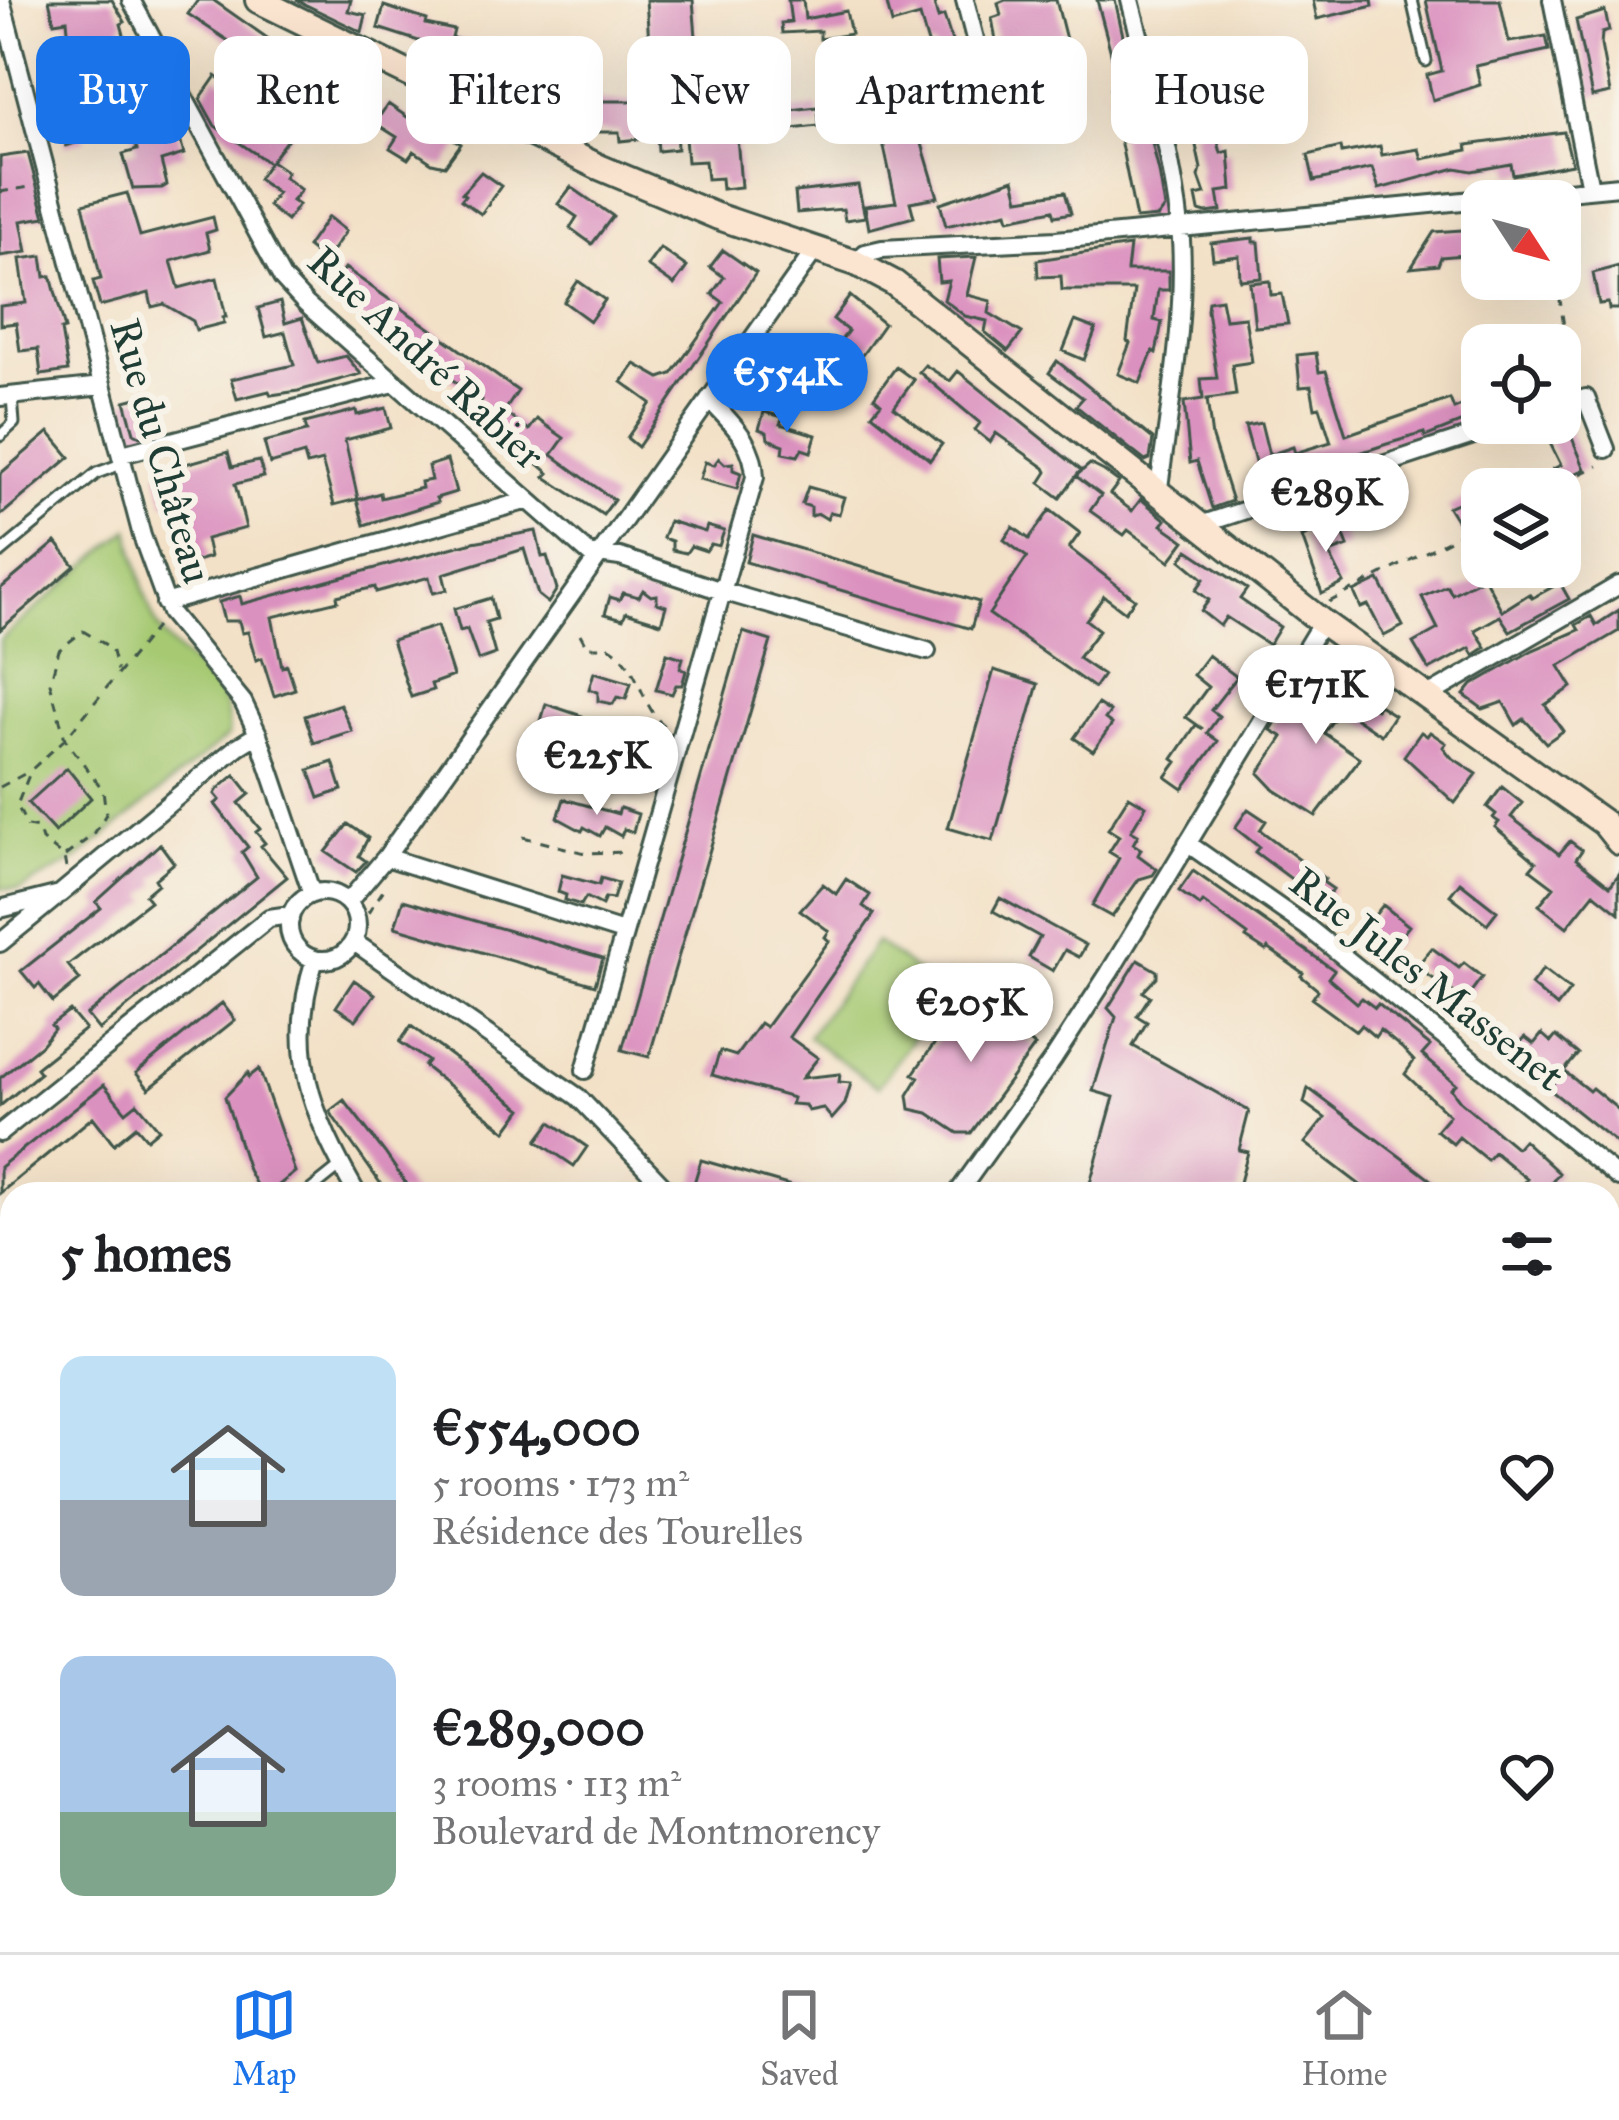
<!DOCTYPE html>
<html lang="en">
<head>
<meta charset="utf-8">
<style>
	body { margin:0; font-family:"IM FELL Great Primer",serif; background:#f6f6f6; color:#202124; height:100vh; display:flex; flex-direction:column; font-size:45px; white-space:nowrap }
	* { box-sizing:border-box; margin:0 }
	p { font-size:39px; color:#757577 }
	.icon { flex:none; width:66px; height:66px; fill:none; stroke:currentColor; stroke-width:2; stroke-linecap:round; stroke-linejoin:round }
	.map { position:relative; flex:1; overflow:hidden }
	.drawer { position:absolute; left:0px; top:1182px; width:1620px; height:771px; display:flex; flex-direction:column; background:#fff; border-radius:36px 36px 0 0; box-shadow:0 12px 48px #0002 }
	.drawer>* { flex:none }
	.guide { position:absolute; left:36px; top:36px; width:1548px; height:108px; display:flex; gap:24px }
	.needle { width:78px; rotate:126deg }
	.tools { position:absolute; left:1461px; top:180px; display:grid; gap:24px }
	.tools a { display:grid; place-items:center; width:120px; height:120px; border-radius:24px; background:#fff; box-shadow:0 12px 48px #0002; font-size:60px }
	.price { position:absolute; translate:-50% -102px; padding:0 27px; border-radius:42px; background:#fff; color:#222; font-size:39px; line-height:78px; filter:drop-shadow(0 3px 6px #0008) }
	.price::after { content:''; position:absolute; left:50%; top:72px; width:36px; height:27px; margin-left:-18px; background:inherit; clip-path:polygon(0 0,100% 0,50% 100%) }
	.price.current { background:#1a73e8; color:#fff }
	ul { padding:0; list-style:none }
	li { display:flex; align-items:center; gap:36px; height:300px; padding:0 60px }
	li span { display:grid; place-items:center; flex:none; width:336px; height:240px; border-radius:24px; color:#555 }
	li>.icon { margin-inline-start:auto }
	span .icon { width:144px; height:144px; fill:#fffc; stroke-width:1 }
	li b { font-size:51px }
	h2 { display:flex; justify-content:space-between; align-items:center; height:144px; padding:0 60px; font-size:51px }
	.tag { padding:0 42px; border-radius:24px; background:#fff; box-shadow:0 12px 48px #0002; font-size:42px; line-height:108px }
	.tag.current { background:#1a73e8; color:#fff }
	.tab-bar { display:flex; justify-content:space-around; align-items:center; height:168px; border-top:3px solid #e0e0e0; background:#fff; font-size:33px; color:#757577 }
	.tab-bar a { display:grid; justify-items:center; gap:6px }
	.tab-bar .current { color:#1a73e8 }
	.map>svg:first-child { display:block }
</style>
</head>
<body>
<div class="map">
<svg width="1619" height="1952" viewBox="0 0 1619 1952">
	<rect width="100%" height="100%" fill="#f7f3e8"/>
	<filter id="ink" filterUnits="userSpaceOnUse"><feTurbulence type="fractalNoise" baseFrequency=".00833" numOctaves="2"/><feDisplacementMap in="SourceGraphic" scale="24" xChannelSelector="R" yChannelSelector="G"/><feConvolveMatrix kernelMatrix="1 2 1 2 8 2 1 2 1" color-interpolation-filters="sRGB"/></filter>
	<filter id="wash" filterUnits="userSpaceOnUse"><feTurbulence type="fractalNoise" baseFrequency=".004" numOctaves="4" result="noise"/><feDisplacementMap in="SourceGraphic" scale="48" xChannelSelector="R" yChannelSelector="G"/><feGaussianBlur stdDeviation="2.7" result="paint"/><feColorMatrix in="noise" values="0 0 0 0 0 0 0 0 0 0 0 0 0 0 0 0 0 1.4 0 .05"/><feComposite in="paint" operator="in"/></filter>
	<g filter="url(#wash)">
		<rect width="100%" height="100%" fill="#f3e1c7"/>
		<!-- green -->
		<path fill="#a6c972" stroke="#628353" stroke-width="3" d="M129,529C137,559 142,594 155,621C177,666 235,679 228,736L77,859L19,890L0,888V640Z
			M876,942L946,992L878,1087L808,1037Z
			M12,1470V1692L0,1678V1478Z"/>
		<!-- forest -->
		<path fill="#84ad64" stroke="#52754c" stroke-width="3" d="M0,1678L12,1692V1906L0,1894V1825L12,1816L0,1803Z"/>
		<g id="blocks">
			<!-- building -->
			<path fill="#db91bf" d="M49,0H112L125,22L121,24L133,67L111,73L102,42L70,49L67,20L54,22Z
				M198,0H213L290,54L297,43L332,67L327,74L375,109L359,131L336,115L327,127L308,112L271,161L287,172L284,177L301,190L292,201L298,205L287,221L268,206L277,193L258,179L269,163L215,126L200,99L216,76L252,102L269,78L226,48L230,42L188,14Z
				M296,0H351L348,11L366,15L362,32Z
				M646,0H693L696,37L649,41Z
				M788,0H803L805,19L846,11L851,34L820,39V31L782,33L781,23L791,22Z
				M886,0H933L938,18L944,16L975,115L959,118L956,108L951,109L934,46L929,47L920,16L892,24Z
				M1005,0H1056L1079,91L1042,100L1032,61L1001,69L992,18L1001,15L998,3Z
				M1097,0H1115L1126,49L1129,48L1159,172L1165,208L1158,217L1136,219L1110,89L1120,87Z
				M1313,0H1372L1373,6L1317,19Z
				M1426,0H1500L1509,42L1546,36L1549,50L1476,66L1480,85L1433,100L1427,75L1442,71Z
				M384,6L427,20L426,24L454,30L452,38L487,46L482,69L450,61L452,54L431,45L378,28Z
				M1605,11L1609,31L1602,33L1601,45L1610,93L1592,97L1576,20Z
				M492,59L524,67L528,78L564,76L566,101L538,104L537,96L488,82Z
				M1220,81L1226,103L1221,104L1223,114L1211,116L1221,153L1229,151L1232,190L1218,192L1221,211L1206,213L1199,211L1196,196L1205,194L1199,177L1201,169L1193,131H1198L1189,88Z
				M69,86L85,140L66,146L53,90Z
				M146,93L152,108L170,98L178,112L173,114L184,154L161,161L167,185L162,188L133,189L123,154L137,150L122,100Z
				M598,97L602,101H638L639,116L655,115L656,128L676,126L677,149L658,151L657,137L620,141L619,132H574L571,99Z
				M388,104L413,121L417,115L461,144L445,166L432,163L414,151L408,159L390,148L397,137L375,123Z
				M818,107L819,126L773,131L772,112Z
				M914,117L938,197L910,202L914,217L869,229L865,206L896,202L879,124Z
				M1564,132L1572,164L1513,175L1511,164L1472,171L1456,168L1379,189L1372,168L1314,181L1308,155L1341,147L1342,153L1380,146L1382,155L1419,149L1422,159L1468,150L1467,145Z
				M737,136L741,187L722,189L721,178L707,179L705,161L687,162L685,138Z
				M28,153L45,217L21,221L27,252L0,256V157Z
				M481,172L501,186L481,214L461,200L465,195L462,193Z
				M1014,179L1019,199L1065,192L1071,213L1055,216L1053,210L1009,219L1007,212L946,226L940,203Z
				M858,185L865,217L845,220L843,209L797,213L795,192Z
				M571,187L613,216L592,244L570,228L577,217L558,204Z
				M127,193L140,236L213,217L216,230L206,233L210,250L171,261L179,288L217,278L226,317H223L224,323L196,330L193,321L164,304L152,307L149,293L100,306L93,281L101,279L83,204Z
				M328,217L346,231L325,261L307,247Z
				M1475,229L1477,254L1441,257L1438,265L1411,268L1434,232Z
				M1253,238V242H1259L1262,278L1240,280L1239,256L1213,259L1211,243Z
				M1130,246L1127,271H1169V290H1158L1154,320L1162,322L1156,353L1153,351L1140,383L1118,374L1130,343L1127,341L1134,290H1062L1061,276L1038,277L1037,260Z
				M660,248L687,267L674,285L647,266Z
				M723,250L756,273L638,447L627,438L651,403L622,382L635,364L660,378L672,374L723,302L712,294L724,277L710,267Z
				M42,256L45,277L51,276L65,329L61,330L68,371L41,375L38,349L20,351L16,323L0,325V306L26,303L20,259Z
				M976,257L967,295L991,301L989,313L1022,333L1008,351L985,332L987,321L965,316L944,300L949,281L939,282L937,259Z
				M1619,266V309H1609L1608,303L1599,304L1593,273Z
				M345,268L518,391L504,412L529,430L537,419L564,438L552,455L614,500L603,515L545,477L549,473L511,441L505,449L487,435L498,420L479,405L482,400L356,314L358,310L332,287Z
				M578,281L605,300L590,321L564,302Z
				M1270,281L1271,295L1282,294L1288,324L1255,327L1250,283Z
				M850,296L884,324L860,358L839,343L848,331L833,319Z
				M1221,299L1225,319L1245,317L1252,362L1232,365L1236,395L1207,399L1212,438L1232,501L1212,508L1197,461L1190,463L1184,402L1203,399L1201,379L1217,378L1207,310L1208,301Z
				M280,302L285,323L302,318L318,363L346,356L361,374L298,391L271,395L269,391L237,399L231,379L294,365L285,332L266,337L258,308Z
				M1075,321L1096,329L1084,360L1063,351Z
				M1316,353L1319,372L1326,371L1346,435L1450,399L1454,409L1472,402L1478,416L1425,437L1424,433L1387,444L1278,480L1280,485L1263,491L1245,426L1261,423L1269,455L1293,447L1295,453L1331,442L1320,407L1315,408L1311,386L1300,387L1297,355Z
				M1057,361L1153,439L1150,459L1145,461L1076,406L1083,398L1049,373Z
				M925,365L950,381L958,371L1081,470L1077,475L1090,464L1104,471L1119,482L1110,494L1132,511L1141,499L1166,520L1162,525L1185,541L1170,561L1128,530L1124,535L1090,511L1101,495L1076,476L1060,498L1040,483L1047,472L1045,468L996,433L990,442L975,430L980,423L919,372Z
				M896,367L914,380L894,407L942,444L930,460L872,414L881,403L874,397Z
				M148,395L163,430L140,436L134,433L125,401Z
				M386,408L391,428L345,440L358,499L334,505L322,461L307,465L304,454L270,464L264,442L307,431L305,423L356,410L357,415Z
				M764,412L783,417L780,424L816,435L811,452L802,449L798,456L783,453L784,445L768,439L767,432L759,429Z
				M1567,426L1585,469L1559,481L1553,469L1561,465L1546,435Z
				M49,432L70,457L0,516V474Z
				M228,452L232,467L259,461L264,477L235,484L246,528L206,539L210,557L190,563L175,500L165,503L157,472Z
				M719,458L725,464L733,463V470L741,473L737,489L700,479L705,462L714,465Z
				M447,460L456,492L436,498L438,502L364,525L357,500L380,493L381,498L422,488L421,482L431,480L428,466Z
				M1383,478L1390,493L1345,513L1347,494L1357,491L1355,487Z
				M808,487L844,497L839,514L830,512L827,519L819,514L811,516V507L802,504Z
				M1466,499L1482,534V562L1448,507Z
				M1050,510L1080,533L1069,548L1135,599L1125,612L1104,596L1086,620L1099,630L1078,658L1103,675L1094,688L989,614L1027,557L1004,540L1013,527L1029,539Z
				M669,521L705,532L707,526L724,531L719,546L711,544L706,551L691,546L686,553L672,550V541L663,538Z
				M1339,523L1348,546L1329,553L1344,583L1322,594L1302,537Z
				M536,531L542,557L547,556L557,589L548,603L538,595L524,549L443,574L447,590L433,593L429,577L376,592L375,587L337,596L338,601L272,617L282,667L287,665L295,689L274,696L262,658L256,660L248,632L242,633L239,621H224L219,602L240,596L242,604L473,542Z
				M753,535L979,602L971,629L746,562Z
				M56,542L75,566L0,630V589Z
				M1188,550L1247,589L1240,599L1280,627L1269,645L1226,617L1220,626L1201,611L1209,600L1196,590L1204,579L1181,560Z
				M1484,577L1502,611L1529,594L1532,598L1560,583L1569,599L1510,631L1500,616L1475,630L1486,647L1474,655L1470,648L1429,670L1413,643L1438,629L1422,597L1447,586L1452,594Z
				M1379,580L1403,626L1384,636L1368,605L1361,608L1354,592Z
				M643,590L651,596L657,595V603L666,606L661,623L626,612L623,619L605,614L610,597L619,600L623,593L639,597Z
				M491,598L496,619L486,622L495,654L478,660L467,629L460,631L454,609Z
				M1619,610V631L1559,666L1572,687L1545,705L1563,731L1546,743L1524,719L1516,725L1503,702L1483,709L1464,695L1472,685L1533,650L1579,630L1576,625L1591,616L1596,625Z
				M437,626L453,676L431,684L433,690L411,697L392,640Z
				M743,632L771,641L649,1057L622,1050Z
				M667,653L683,658L680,668L686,671L682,685H676L672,694L656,690Z
				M1208,655L1237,677L1211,710L1219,716L1207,733L1218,741L1183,789L1166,777L1177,762L1173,759L1196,725L1203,729L1186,717L1208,687L1193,675Z
				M994,670L1038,684L993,841L948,828Z
				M594,672L631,683L626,699L617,697L613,704L598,701V692L589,689Z
				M1324,680L1363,703L1376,709L1379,705L1394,715L1381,735L1341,708L1324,733L1360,758L1316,816L1275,790L1259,773L1283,737L1271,730L1294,693L1309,702Z
				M340,704L352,731L314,743L305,716Z
				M546,704L582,716L577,732L567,729L563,737L550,733V725L541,721Z
				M1098,704L1110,712L1105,719L1112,724L1093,751L1074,738Z
				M1421,732L1427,736L1430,732L1446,743L1443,747L1451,757L1477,774L1455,803L1404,756Z
				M598,736L638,746L640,738L658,744L653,761L644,759L640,767L627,758L620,768L606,764V756L597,753L601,740Z
				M333,762L342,790L319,798L309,770Z
				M67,768L91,798L55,832L28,803Z
				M235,775L250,794L239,803L260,829L256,832L265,843L261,846L287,877L99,1030L87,1015L257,877L242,852L248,847L215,804L220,800L215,794L218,789Z
				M1502,787L1522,803L1511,817L1559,854L1570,841L1582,850L1576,859L1610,886L1619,874V913L1594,893L1567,927L1539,905L1554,887L1530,869L1536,862L1495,827L1499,822L1493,818L1496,814L1487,807Z
				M1129,796L1146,806L1131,831L1138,835L1133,844L1141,849L1138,855L1157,869L1153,875L1139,879L1112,917L1092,906L1119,858L1109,852L1119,836L1108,829Z
				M564,799L618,814L620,808L638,814L633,832L624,829L621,836L605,827L600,836L584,827L582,831L558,818Z
				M1248,809L1266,821L1260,830L1325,879L1323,882L1333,889L1322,902L1255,852L1259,847L1235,828Z
				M348,824L368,838L359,856L366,861L356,872L326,852Z
				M160,844L174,863L155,879L158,884L145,895L150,901L68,965L80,980L53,1002L39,984L35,988L21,971L101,908L96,902Z
				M1193,871L1334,970L1328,978L1357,1003L1362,998L1375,1008L1378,1004L1430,1046L1422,1055L1456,1084L1451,1089L1460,1101L1516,1148L1523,1140L1559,1173L1543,1194H1530L1520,1186L1527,1179L1494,1152L1487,1160L1459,1137L1453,1144L1436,1130L1449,1115L1405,1074L1414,1061L1402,1048L1380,1030L1375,1037L1361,1025L1356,1031L1312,999L1318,990L1301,976L1303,973L1268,948L1266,951L1246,938L1248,935L1203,902L1200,906L1179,891Z
				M562,875L599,885L601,878L618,883L613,899L605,898L602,905L586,897L581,905L565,900L566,895L558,892Z
				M846,879L870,895L863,906L874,914L789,1037L818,1058L802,1078L840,1074L839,1082L851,1083L845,1104L832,1119L823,1108L808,1111L805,1105L791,1104L793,1098L712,1075L720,1051L736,1056L760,1023L766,1027L829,941L825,937L829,931L800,910L823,884L836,894Z
				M1460,882L1497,911L1487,924L1450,895Z
				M1000,898L1086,945L1079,957L1065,950L1053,971L1029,957L1040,937L993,911Z
				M403,900L603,958L595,985L395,927Z
				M1383,905L1409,926L1390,950L1363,930Z
				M1432,948L1459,968L1464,963L1482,977L1465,1000L1416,967Z
				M1138,960L1157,971V977L1143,992L1150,996L1137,1016L1147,1022L1133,1046L1249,1111L1239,1150L1248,1152L1237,1194H1087L1114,1097L1093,1091L1116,1017L1108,1008Z
				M1543,969L1570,990L1557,1007L1531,985Z
				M354,980L375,994L356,1020L336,1007Z
				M1002,986L1027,1000L1011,1029L1035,1046L971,1133H958L928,1113L910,1109L908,1095L919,1077L913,1074L957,1012L965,1018L970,1009L979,1016L982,1012L986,1015Z
				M222,1003L235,1020L149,1089L136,1073Z
				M70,1011L85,1029L36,1068L40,1073L0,1106V1078L41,1045L54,1029L51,1025Z
				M411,1026L522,1109L506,1131L424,1066L428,1061L400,1042Z
				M1542,1034L1551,1042L1556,1036L1578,1054L1559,1077L1537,1058L1529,1068L1511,1054L1525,1037L1534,1044Z
				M259,1069L295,1172L279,1185L286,1194H261L248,1170L225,1097L248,1073L249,1077Z
				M1564,1071L1589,1091L1592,1088L1619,1110V1145L1549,1089Z
				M104,1085L126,1112L137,1103L159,1129L147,1139L136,1126L114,1144L93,1117L0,1193V1167Z
				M1308,1088L1402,1158L1449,1194H1372L1305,1143L1325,1118L1304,1103Z
				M344,1100L385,1153L413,1194H388L334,1118L330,1111Z
				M551,1122L587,1147L574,1166L537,1141Z
				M701,1160L805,1190V1194H706L692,1190Z"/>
		</g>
	</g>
	<g filter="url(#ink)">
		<use href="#blocks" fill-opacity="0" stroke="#3f564a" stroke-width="3"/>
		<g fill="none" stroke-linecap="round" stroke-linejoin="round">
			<defs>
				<path id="lane" d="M1412,0L1426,61
					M0,436L14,423L12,396
					M0,553L97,473L124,463
					M306,1194L341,1166"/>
				<path id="street" d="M1,0L142,536L170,613L243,702L258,734L312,894
					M131,0L282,278L306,304L595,559
					M965,0L992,105
					M1130,0C1149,75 1172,150 1180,227C1188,311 1169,410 1158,495
					M1552,0L1590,188
					M856,263L865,253L882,249L1056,240L1619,186
					M0,397L102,386
					M1560,406L1586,398L1606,449
					M122,454L394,383
					M1200,525L1510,423
					M598,554L620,557L722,591L927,651
					M165,603L525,501
					M1426,697L1619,585
					M1187,843L1307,927L1619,1178
					M386,857L623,932
					M289 926a34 34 0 1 1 68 0a34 34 0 1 1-68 0Z
					M348,902L386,857L815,250
					M0,909L60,894L237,747L258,734
					M354,942L578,1097L671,1194
					M0,943L55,898
					M315,959C285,1051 312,1115 357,1194
					M585,1070L755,477C754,442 732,424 709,399
					M0,1133L269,918L283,916L290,920
					M957,1194L1054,1058L1109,973L1322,622
					M1608,1312L1619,1298
					M0,1315L12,1305
					M0,1345L12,1366
					M1608,1416L1619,1425
					M0,1424L12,1415
					M497,1941L508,1952
					M790,1941L800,1952
					M1515,1941L1527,1952
					M372,1952L381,1941
					M978,1952L989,1941"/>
				<path id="secondary" d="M258,0L599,167L716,216L856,263L894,283L1322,622L1604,823L1619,842
					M1606,1952L1619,1937"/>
			</defs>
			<!-- lane casing -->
			<use href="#lane" stroke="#3f564a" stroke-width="15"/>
			<!-- street casing -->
			<use href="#street" stroke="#3f564a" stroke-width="22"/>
			<!-- secondary casing -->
			<use href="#secondary" stroke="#3f564a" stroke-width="30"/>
			<!-- path -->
			<path stroke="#3f564a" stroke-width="3" stroke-dasharray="9 9" stroke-linecap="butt" d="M0,192L29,187
				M1557,279L1565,334L1581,382
				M1548,489L1598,466
				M1329,602L1482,523
				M580,634L587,647H610C641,666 639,705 666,728
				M575,759C595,782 607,790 638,784L647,794
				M0,787L30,771
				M523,837L585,853L628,852
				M65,856L94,834L106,814L103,790L65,739L50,683L59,650L83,631L111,648L117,671
				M66,868L64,857L42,840L38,828L27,826L17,805L31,770L65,739L156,627
				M368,913L387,885
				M0,1775L12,1787
				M0,1837L12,1851
				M91,1941L100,1952
				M139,1941L148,1952"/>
			<!-- lane -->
			<use href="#lane" stroke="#fff" stroke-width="9"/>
			<!-- street -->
			<use href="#street" stroke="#fff" stroke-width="16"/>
			<!-- secondary -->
			<use href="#secondary" stroke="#fce5d0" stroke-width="24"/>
		</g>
	</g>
	<g text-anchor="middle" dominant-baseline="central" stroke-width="12" stroke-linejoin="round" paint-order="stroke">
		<!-- street labels -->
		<g font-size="42" fill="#1f3d34" stroke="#f7f3e8">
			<text transform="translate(426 358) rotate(43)">Rue André Rabier</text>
			<text transform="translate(161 451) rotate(74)">Rue du Château</text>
			<text transform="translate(1427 979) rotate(38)">Rue Jules Massenet</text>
		</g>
	</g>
</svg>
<div class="tools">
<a><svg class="needle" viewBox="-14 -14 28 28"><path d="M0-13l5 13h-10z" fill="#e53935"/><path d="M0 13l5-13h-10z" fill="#757577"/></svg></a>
<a><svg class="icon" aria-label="locate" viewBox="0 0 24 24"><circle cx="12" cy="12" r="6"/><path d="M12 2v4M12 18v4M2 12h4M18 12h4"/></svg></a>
<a><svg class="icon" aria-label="layers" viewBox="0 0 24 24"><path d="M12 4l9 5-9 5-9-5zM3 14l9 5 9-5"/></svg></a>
</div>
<b class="price current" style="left:787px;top:435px">€554K</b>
<b class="price" style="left:1326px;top:555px">€289K</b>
<b class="price" style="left:1316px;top:747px">€171K</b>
<b class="price" style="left:597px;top:818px">€225K</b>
<b class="price" style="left:971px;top:1065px">€205K</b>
<div class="guide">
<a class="tag current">Buy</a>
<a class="tag">Rent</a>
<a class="tag">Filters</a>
<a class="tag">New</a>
<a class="tag">Apartment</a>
<a class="tag">House</a>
</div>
<section class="drawer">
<h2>5 homes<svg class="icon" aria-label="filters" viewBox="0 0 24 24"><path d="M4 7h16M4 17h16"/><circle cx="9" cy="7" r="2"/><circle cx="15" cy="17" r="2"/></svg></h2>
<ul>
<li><span style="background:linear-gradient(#bfe0f5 60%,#9aa5b1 0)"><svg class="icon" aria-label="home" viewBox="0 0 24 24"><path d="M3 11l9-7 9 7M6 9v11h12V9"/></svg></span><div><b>€554,000</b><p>5 rooms · 173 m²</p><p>Résidence des Tourelles</p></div><svg class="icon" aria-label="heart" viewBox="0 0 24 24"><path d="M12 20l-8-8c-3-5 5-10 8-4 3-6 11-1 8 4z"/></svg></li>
<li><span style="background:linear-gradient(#a9c7e8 65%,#7fa58c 0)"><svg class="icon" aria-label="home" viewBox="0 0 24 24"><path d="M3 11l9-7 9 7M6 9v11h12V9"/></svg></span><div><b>€289,000</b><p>3 rooms · 113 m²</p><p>Boulevard de Montmorency</p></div><svg class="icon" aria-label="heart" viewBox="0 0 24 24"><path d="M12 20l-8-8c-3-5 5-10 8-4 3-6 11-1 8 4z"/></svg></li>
</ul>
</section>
</div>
<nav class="tab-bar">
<a class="current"><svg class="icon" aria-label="map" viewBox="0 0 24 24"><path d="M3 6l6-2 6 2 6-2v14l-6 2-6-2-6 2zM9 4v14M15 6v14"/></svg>Map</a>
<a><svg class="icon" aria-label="saved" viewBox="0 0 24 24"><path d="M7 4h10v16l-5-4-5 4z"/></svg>Saved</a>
<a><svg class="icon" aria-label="home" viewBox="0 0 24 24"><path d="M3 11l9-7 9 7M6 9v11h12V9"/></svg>Home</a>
</nav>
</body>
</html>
